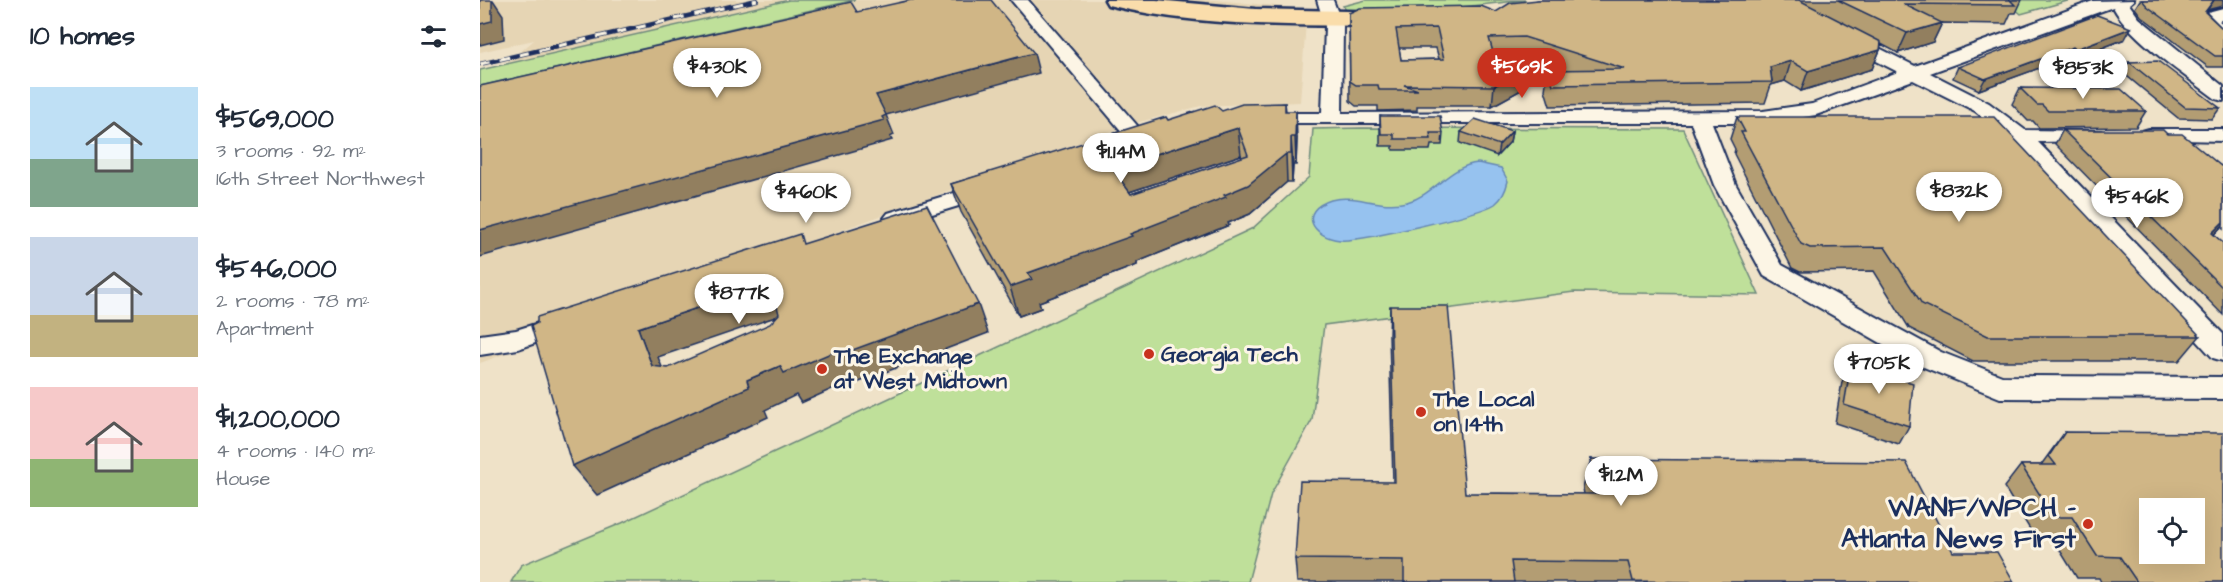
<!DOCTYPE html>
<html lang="en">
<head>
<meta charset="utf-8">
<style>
	body { margin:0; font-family:"Architects Daughter",sans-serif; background:#f6f6f7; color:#1f2937; height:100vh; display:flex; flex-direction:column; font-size:22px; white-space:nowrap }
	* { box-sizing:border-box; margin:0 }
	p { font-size:20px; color:#747a83 }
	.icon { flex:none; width:33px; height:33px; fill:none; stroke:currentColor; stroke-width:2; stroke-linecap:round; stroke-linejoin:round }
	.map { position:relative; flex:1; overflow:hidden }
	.panel { display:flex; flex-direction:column; background:#fff; width:480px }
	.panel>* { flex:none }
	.controls { position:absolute; left:1659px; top:498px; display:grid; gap:12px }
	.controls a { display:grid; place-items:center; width:66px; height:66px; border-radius:0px; background:#fff; box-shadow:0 6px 24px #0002; font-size:30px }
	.price { position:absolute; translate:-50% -51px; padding:0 14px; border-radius:21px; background:#fff; color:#222; font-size:20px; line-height:39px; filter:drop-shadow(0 2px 3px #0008) }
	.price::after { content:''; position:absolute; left:50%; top:36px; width:18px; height:14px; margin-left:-9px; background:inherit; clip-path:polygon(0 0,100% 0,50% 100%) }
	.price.selected { background:#c8321e; color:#fff }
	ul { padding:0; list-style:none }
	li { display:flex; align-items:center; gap:18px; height:150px; padding:0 30px }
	li span { display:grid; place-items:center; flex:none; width:168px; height:120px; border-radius:0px; color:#555 }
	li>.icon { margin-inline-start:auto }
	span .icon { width:72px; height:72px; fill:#fffc; stroke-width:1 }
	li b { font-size:26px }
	h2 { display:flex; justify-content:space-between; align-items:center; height:72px; padding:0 30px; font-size:26px }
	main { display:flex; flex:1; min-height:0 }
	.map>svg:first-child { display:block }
</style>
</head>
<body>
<main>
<section class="panel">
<h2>10 homes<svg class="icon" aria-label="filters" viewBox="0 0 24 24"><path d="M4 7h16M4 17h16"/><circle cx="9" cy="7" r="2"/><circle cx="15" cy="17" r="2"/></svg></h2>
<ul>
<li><span style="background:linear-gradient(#bfe0f5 60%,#7fa58c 0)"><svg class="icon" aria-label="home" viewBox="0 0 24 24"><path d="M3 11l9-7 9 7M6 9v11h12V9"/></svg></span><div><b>$569,000</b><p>3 rooms · 92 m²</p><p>16th Street Northwest</p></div></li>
<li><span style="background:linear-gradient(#c9d6e8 65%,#c2b280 0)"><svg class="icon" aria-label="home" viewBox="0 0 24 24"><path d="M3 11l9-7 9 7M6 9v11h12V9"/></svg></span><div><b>$546,000</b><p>2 rooms · 78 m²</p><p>Apartment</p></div></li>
<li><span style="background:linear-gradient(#f6c9c9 60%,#8fb573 0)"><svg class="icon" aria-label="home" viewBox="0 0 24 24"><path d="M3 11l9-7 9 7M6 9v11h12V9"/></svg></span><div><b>$1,200,000</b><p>4 rooms · 140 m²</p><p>House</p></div></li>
</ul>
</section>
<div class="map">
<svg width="1743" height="582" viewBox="0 0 1743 582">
	<rect width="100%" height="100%" fill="#efe2c8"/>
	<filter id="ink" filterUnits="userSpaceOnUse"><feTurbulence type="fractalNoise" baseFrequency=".0167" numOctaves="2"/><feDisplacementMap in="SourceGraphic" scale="12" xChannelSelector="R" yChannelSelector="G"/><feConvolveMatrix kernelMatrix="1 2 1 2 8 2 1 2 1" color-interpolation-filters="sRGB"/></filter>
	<g filter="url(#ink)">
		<!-- built -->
		<path fill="#e6d5b4" d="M0,0H735L827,9L820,102L721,106L648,125L0,363V87L54,40L0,52Z"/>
		<!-- green -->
		<path fill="#bfe09a" stroke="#6d887c" stroke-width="1.5" d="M309,0H375L0,86V70Z
			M886,0H1046L962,9L875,11L866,10L863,6Z
			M1525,0H1591L1541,14Z
			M882,128L1203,129L1279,295L1094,292L844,325L832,420L791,494L768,582H31L41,565L142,523L773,228L829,177L833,129Z"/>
		<!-- water -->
		<path fill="#96c2ef" stroke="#6587b5" stroke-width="1.5" d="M998,163L1021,168L1028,181C1026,190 1023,198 1015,204C1000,214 879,242 860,240C832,237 817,211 851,200C874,193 900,209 927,202C954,195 969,166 998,163Z"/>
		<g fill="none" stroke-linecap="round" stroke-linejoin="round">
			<defs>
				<path id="minor" d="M531,0H548L668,138L672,142L668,146L661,148L654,146Z
					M837,0H853L863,26L862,113L1283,111L1332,104L1418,72L1361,43L1358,39L1361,35H1373L1435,66L1613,1L1654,0L1649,4L1659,18L1743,86V101L1736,99C1707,77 1650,39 1633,7L1450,73L1509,103L1545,130L1621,131L1624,135L1621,139L1614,141L1558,142L1743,334V361L1733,358L1533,140L1495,111L1433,80L1336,115L1283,123H1232L1256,185L1302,265L1461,352L1522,376L1743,377V399L1520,398L1441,366L1284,276L1234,185L1211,123H776L773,119L776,115L783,113H842L845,26Z
					M1743,8V19L1739,21L1743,24V39L1737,38L1721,22L1728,12Z
					M1669,129H1743V141L1662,139L1659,135L1662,131Z
					M510,182L518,184L521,189L518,194L416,225L408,223L404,218L408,213Z
					M87,314L96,317L100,323L96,329L38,349L0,355V335L36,330Z"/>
				<path id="major" d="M625,0H676L775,9L915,12L923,14L926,19L923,24L915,26C820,25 721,28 628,5Z"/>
			</defs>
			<!-- minor casing -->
			<use href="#minor" stroke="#1b2f5e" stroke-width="4"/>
			<!-- major casing -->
			<use href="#major" stroke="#1b2f5e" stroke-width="5"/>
			<!-- minor -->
			<use href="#minor" fill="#fcf5e5" fill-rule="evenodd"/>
			<!-- major -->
			<use href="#major" fill="#faddab" fill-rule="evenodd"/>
			<defs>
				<path id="rail" d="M0,64L277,0"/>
			</defs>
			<!-- rail casing -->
			<use href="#rail" stroke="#1b2f5e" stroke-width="4.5"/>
			<!-- rail -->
			<use href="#rail" stroke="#fcf5e5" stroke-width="3" stroke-dasharray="10" stroke-linecap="butt"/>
		</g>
		<!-- wall -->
		<path fill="#b39d73" stroke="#1b2f5e" stroke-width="1.5" fill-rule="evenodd" d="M1058,0H1542L1536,13H1531L1526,24L1462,23L1453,42L1418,53L1401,44L1400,50L1392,69L1321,91L1305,81L1291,85L1285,103L1070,106L1065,90L1068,70H1081L1041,57H1015L1018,70L1043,89L1012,106H937V110L898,111V106H876L870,101L869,13L1016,12ZM919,48H956L959,59L921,60Z
			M1660,0H1743L1727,10L1726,12L1743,29V67H1728L1661,16L1655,8Z
			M1645,39L1591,60L1587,58L1499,90L1473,78L1478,67Z
			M1649,62L1740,108L1732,119L1698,118L1642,72Z
			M1540,88L1666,111L1656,127L1559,128L1553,121H1548L1532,104Z
			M805,103L806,111L817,138L816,165H813L812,182H807L770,214L748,223L749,225L657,262V265L559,302L561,308L539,316L481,212L471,184L688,120ZM761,155L762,158L651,194L649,192Z
			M900,116L963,133L962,145H951L950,150H913V146H900Z
			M1257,117L1720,336L1699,361H1493L1429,328L1394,271L1320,272L1312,268L1254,154L1255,149L1250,139Z
			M1583,130L1687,134L1741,166H1743V229L1741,227L1734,235L1743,243V315L1575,144Z
			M1032,131L1030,142L1017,156L980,143L981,132Z
			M910,306L985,493L1104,494L1103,488L1111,459L1473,552L1534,582H817L815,559L913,482L909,335Z
			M1371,364L1429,426L1419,444L1355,423L1362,382Z
			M1585,432L1743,582H1621L1619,578H1597L1573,539H1556L1524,487L1541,465H1561Z"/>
		<!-- shaded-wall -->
		<path fill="#927f5e" stroke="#1b2f5e" stroke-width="1.5" d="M12,0H13L23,15L24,39L0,45V24Z
			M1734,0H1743V6L1727,10L1719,22Z
			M1462,23L1453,42L1418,53L1427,33Z
			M1651,28L1645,39L1591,60L1596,49Z
			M1593,47L1587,58L1499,90L1505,79Z
			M1400,50L1392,69L1321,91L1328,71Z
			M554,53L559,73L406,115L414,135L410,137L412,140L0,257V230L396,95Z
			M1311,61L1305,81L1291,85L1292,82L1290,67Z
			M1046,69L1043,89L1012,106L1014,86Z
			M816,111L817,138L816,165L815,137Z
			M758,128L761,155L637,196L632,168Z
			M1032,131L1030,142L1017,156L1019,145Z
			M811,137L813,165L812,182L811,154Z
			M806,154L807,182L770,214L748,223L749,225L657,262V265L559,302L561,308L539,316L530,287L548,273L650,234L744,195Z
			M1743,222V225L1741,227L1721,248L1732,233Z
			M291,283L307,313L178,357L193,395L172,366L158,328Z
			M498,304L508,333L374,384L372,380L321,403L316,395L285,410L288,417L117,495L92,466L267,380L300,366L358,350Z"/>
		<!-- building -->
		<path fill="#d0b686" stroke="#1b2f5e" stroke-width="1.5" fill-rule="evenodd" d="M0,0H12V21L0,24Z
			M431,0H511L554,53L396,95L406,115L402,117L404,120L0,230V86L371,2L377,12Z
			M1058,0H1319L1401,42L1400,50L1328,71L1311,61L1290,67L1292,82L1073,85L1068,70L1145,69L1044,37L1009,38L1018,70L1046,69L1014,86L924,85L938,90H899L898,85H876L870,81L869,13L880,8L1001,6L1016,12L1030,3ZM957,28L964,59L921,60L916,29Z
			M1358,0H1530L1535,5L1423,4L1462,23L1427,33Z
			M1662,0H1734L1725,12L1743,29V56H1735L1667,6Z
			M1617,15L1651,28L1596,49L1593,47L1505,79L1478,67Z
			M1678,61L1740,108L1705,107L1649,62Z
			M1540,88L1641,89L1666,111H1568L1562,105H1557Z
			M805,103V111H816L815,137H811V154H806L768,185L744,195L746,197L650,234L652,236L548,273L552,279L530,287L471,184L686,117L688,120L735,105L742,111L762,104ZM758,128L768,155L651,194L632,168Z
			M900,116H960L963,133H950L951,139H914V134H901Z
			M1257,117H1514L1720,336H1508L1442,304L1405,247L1330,248L1321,244L1261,132H1265Z
			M995,119L1032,131L1019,145L981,132Z
			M1583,130H1683L1687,134H1702L1741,166H1743V222L1732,233L1743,243V288Z
			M447,205L498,304L359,355L358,350L304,373L300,366L267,380L269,387L92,466L51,326L57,323V317L320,234L323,244ZM291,283L299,314L290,324L188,368L172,366L158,328Z
			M910,306H968L985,493L1118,494L1111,459L1426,462L1473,552H1517L1534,582H1209L1153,581L1148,562L1031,561L1034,582H924V560L815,559L820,481L915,482Z
			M1371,364L1433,383L1429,426L1364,405Z
			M1585,432L1743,433V582H1657L1640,557L1617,556L1592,517H1574L1541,465H1576L1569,456ZM1670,508H1714V554H1670Z"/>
	</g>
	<!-- markers -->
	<g fill="#c8321e" stroke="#fcf5e5" stroke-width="2">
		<circle cx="669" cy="354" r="6"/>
		<circle cx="342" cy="369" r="6"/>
		<circle cx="941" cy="412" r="6"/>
		<circle cx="1608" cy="524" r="6"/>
	</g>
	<g text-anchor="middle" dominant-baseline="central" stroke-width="6" stroke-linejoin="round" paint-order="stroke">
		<!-- poi labels -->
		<g font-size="22" font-weight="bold" fill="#1b2f5e" stroke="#fcf5e5" text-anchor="start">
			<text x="681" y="354">Georgia Tech</text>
			<text x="354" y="356">The Exchange<tspan x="354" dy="25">at West Midtown</tspan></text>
			<text x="953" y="399">The Local<tspan x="953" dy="25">on 14th</tspan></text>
		</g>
		<!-- near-poi labels -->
		<g font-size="27" font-weight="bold" fill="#1b2f5e" stroke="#fcf5e5" text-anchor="end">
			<text x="1596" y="508">WANF/WPCH -<tspan x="1596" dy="31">Atlanta News First</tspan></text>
		</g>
	</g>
</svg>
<div class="controls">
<a><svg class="icon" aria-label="locate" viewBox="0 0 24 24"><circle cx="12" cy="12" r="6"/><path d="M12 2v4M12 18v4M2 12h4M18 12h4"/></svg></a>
</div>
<b class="price" style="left:237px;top:99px">$430K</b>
<b class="price selected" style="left:1042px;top:99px">$569K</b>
<b class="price" style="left:1603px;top:100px">$853K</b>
<b class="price" style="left:641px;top:184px">$1.14M</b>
<b class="price" style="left:1479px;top:223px">$832K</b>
<b class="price" style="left:326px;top:224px">$460K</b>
<b class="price" style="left:1657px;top:229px">$546K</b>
<b class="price" style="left:259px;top:325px">$877K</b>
<b class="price" style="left:1399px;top:395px">$705K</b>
<b class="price" style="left:1141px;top:507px">$1.2M</b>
</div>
</main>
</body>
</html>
